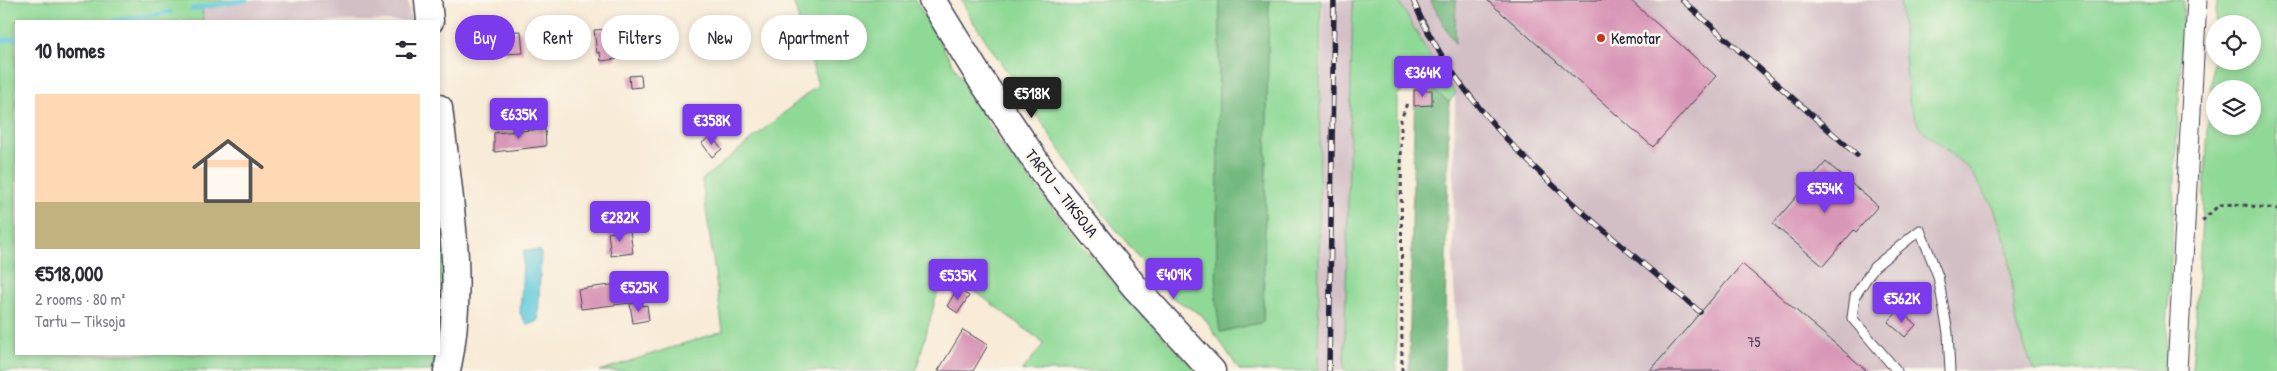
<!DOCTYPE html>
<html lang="en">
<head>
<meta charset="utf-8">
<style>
	body { margin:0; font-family:"Patrick Hand",sans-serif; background:#f7f7f7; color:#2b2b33; height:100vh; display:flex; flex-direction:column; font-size:19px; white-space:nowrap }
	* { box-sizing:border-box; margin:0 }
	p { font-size:16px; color:#7c7c81 }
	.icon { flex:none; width:28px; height:28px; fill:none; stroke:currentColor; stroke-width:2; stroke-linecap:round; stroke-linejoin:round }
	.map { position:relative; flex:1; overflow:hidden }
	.side { position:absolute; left:15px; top:20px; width:425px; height:335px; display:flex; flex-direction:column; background:#fff; border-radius:0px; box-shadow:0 2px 8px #0003 }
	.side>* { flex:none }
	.banner { position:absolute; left:455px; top:15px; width:475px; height:45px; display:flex; gap:10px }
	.fabs { position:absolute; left:2206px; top:15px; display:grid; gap:10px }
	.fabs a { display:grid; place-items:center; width:55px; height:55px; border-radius:50%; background:#fff; box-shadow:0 2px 8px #0003; font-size:25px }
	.price { position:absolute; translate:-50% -42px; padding:0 11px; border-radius:5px; background:#7c3aed; color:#fff; font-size:16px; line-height:32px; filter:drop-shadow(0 1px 2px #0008) }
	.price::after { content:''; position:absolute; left:50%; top:30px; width:15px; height:11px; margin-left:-8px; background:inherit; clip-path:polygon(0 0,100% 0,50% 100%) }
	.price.selected { background:#222; color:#fff }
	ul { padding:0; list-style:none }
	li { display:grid; align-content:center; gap:10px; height:265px; padding:0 20px }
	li+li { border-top:1px solid #e1e1e2 }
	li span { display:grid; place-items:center; height:155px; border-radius:0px; color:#555 }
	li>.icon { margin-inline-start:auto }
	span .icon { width:90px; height:90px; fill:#fffc; stroke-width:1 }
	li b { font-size:21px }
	h2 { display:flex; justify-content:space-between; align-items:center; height:60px; padding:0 20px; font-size:21px }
	.tag { padding:0 18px; border-radius:22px; background:#fff; box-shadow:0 2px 8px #0003; font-size:18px; line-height:45px }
	.tag.selected { background:#7c3aed; color:#fff }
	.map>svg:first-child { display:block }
</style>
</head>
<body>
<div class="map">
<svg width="2277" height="371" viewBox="0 0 2277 371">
	<rect width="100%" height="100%" fill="#fbf7ec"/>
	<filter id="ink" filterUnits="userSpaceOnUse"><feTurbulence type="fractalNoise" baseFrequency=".02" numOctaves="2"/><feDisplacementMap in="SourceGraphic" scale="10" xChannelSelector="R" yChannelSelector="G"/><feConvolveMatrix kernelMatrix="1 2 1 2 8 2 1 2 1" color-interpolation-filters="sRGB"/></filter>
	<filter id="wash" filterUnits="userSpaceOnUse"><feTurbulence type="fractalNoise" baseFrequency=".0096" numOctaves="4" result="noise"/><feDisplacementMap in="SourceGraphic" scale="20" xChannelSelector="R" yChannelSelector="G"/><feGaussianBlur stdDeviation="1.12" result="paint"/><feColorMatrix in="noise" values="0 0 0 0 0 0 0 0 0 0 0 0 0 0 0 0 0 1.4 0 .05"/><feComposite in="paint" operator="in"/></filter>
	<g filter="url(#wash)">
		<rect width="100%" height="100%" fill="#f8ebd7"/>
		<!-- industrial -->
		<path fill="#d2bec5" d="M246,0H408L411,21H203L202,7Z
			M1323,0H1353L1344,371H1318V244Z
			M1398,0H1430L1455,43L1456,0H1900L1909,102L1919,127L1970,170L1993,206L2008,247L2016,325L2034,371H1459L1453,265L1455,92L1440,74Z"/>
		<!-- green -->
		<path fill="#8fd996" stroke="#587e68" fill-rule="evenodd" d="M0,0H246L202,7L203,21H16V354H439V195L449,194L447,371H0Z
			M793,0H915L998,140L1122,294L1196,371H1022L1044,343L944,268L916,371H599L723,331L702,180L818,85Z
			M961,0H1220L1216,302L1221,332L1263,322L1269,0H1321L1318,371H1240L1202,315L1171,297L1105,216L972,20Z
			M1353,0H1398L1440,74L1456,93L1449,102L1419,79H1416L1414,83L1397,95L1396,371H1344Z
			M1900,0H2184L2165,371H2034L2016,325L2008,247L1993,206L1970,170L1919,127L1909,102Z
			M2217,0H2277V371H2192L2215,25V61H2252V24H2215ZM2215,89H2252V126H2215Z"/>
		<!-- forest -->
		<path fill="#73b97f" stroke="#4a6e5d" d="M1220,0H1269L1263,322L1220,332L1216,302Z
			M1430,0H1456L1455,44Z
			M1415,79H1419L1449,102L1444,371H1409Z"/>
		<!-- water -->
		<path fill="#5fc9d9" stroke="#40768a" d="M524,250L541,251L538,321L527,325L520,313Z"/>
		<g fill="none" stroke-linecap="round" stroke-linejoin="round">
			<!-- stream -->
			<path stroke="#5fc9d9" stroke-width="5" d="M192,9L246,0
				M115,21L170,12
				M0,41L16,38"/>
		</g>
		<g id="blocks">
			<!-- building -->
			<path fill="#d997b7" d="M1487,0H1630L1716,76L1653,147Z
				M613,29L617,59L601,61L600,52L597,53L594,30Z
				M521,31L523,53L503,54L501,32Z
				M641,75L642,87L630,88L629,76Z
				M1414,90H1432V105L1414,106Z
				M545,129L546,146L494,152V133Z
				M711,136L722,149L712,157L702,143Z
				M1826,162L1878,206L1856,232L1854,230L1823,266L1773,224Z
				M630,230L633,253L611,256L608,233Z
				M1742,264L1867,371H1650Z
				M627,283L630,303L581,309L578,289Z
				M957,289L969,296L958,313L947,306Z
				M642,302V306L647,305L649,320L633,323L630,304Z
				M1899,310L1916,325L1905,337L1888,322Z
				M963,330L988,345L973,371H938Z"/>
		</g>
	</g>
	<g filter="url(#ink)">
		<use href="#blocks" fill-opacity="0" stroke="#424052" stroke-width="1"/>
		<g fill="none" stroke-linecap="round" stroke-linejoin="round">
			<defs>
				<path id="lane" d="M1897,371L1852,318L1855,296L1874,267L1920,230L1938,276L1948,333L1950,371"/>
				<path id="street" d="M2177,371L2197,0"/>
				<path id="secondary" d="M428,0L430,21
					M932,0L980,78L1043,172L1134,286L1212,371
					M439,108C449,194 466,285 447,371"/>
			</defs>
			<!-- lane casing -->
			<use href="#lane" stroke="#424052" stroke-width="11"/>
			<!-- street casing -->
			<use href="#street" stroke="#424052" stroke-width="21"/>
			<!-- secondary casing -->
			<use href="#secondary" stroke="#424052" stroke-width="29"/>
			<!-- path -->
			<path stroke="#424052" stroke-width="3" stroke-dasharray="4 4" stroke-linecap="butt" d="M2202,221L2219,205L2234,204L2277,209
				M1402,371L1401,120L1407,103"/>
			<!-- lane -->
			<use href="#lane" stroke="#fff" stroke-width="9"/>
			<!-- street -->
			<use href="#street" stroke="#fff" stroke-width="19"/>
			<!-- secondary -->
			<use href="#secondary" stroke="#fff" stroke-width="26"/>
			<defs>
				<path id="rail" d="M1413,0C1466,129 1598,223 1700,312
					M1682,0L1857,155
					M1329,371L1334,0"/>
			</defs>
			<!-- rail casing -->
			<use href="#rail" stroke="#22223b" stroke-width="5.5"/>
			<!-- rail -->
			<use href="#rail" stroke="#fbf7ec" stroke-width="4" stroke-dasharray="11" stroke-linecap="butt"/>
		</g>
	</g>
	<!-- markers -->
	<circle fill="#c8321e" stroke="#fbf7ec" stroke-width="2" cx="1601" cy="38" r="5"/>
	<g text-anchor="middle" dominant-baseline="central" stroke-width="5" stroke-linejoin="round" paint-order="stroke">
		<!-- number labels -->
		<g font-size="14" fill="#503f5a">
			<text x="1754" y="341">75</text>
		</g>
		<!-- poi labels -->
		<g font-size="16" fill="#22223b" stroke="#fbf7ec" text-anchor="start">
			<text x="1611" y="38">Kemotar</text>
		</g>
		<!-- street labels -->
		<g font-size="16" fill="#22223b" stroke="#fbf7ec">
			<text transform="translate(1062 193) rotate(52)">TARTU — TIKSOJA</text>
		</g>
	</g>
</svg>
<div class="fabs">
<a><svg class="icon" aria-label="locate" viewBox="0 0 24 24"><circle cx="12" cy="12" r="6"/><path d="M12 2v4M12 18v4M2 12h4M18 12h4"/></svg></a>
<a><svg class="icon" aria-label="layers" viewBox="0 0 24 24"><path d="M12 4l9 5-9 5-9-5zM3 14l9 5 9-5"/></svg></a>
</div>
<b class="price" style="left:1423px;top:98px">€364K</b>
<b class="price selected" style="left:1032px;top:119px">€518K</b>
<b class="price" style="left:519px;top:140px">€635K</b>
<b class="price" style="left:712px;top:146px">€358K</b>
<b class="price" style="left:1825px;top:214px">€554K</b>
<b class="price" style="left:620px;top:243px">€282K</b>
<b class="price" style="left:1174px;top:300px">€409K</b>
<b class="price" style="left:958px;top:301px">€535K</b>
<b class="price" style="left:639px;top:313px">€525K</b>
<b class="price" style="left:1902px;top:324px">€562K</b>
<div class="banner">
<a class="tag selected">Buy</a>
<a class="tag">Rent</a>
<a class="tag">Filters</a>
<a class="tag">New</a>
<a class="tag">Apartment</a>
</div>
<section class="side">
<h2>10 homes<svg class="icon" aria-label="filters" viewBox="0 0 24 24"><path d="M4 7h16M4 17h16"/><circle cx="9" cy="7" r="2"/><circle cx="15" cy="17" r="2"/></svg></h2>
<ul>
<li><span style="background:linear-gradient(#ffd9b3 70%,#c2b280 0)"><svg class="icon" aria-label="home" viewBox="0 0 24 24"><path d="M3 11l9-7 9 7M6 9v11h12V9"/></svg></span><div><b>€518,000</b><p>2 rooms · 80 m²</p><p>Tartu — Tiksoja</p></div></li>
</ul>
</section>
</div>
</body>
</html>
